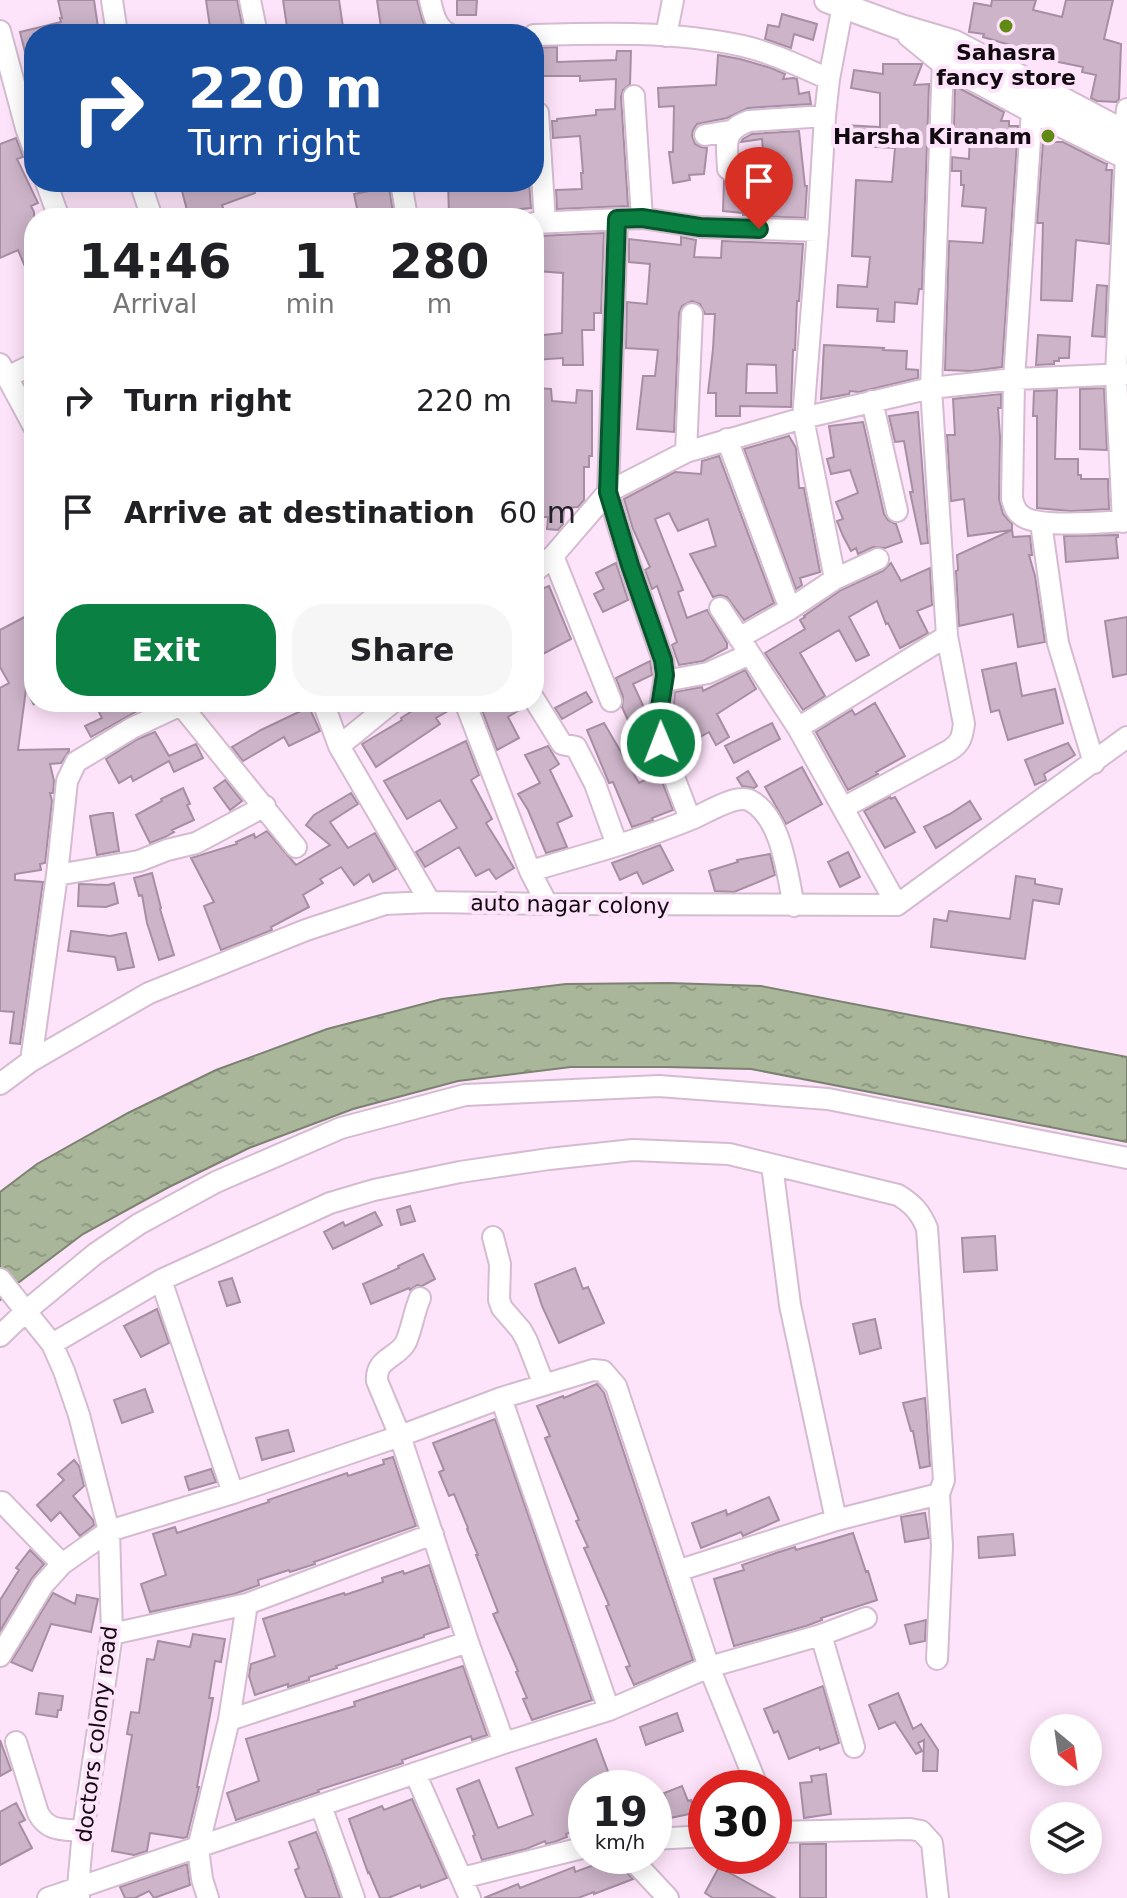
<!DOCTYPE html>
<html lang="en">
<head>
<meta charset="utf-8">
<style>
	body { margin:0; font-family:"DejaVu Sans",sans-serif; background:#f6f6f6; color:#202124; height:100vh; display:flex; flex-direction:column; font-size:30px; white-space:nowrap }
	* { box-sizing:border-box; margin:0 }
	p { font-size:26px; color:#757577 }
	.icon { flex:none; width:44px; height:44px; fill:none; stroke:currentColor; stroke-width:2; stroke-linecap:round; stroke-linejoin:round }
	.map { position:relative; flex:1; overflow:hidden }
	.panel { position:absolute; left:24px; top:208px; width:520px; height:504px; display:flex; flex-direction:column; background:#fff; border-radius:32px; box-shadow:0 4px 20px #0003 }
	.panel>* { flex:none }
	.hud { position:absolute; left:24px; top:24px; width:520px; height:168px; border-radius:32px; box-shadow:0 4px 20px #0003; background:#1a4fa0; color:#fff; overflow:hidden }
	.needle { width:52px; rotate:151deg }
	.tools { position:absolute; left:1030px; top:1714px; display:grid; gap:16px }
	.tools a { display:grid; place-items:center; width:72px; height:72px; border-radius:50%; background:#fff; box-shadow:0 4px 20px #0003; font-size:40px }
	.speed { position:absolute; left:568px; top:1770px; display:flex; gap:16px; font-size:40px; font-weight:700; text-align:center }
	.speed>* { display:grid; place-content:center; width:104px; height:104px; border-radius:50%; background:#fff; box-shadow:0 4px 20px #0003; line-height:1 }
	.speed small { font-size:20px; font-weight:400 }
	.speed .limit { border:12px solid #d22; background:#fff; color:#111 }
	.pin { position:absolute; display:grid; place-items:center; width:68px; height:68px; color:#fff; margin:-82px -34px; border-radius:50% 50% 50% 0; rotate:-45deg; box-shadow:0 0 8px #0007 }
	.pin .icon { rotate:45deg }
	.me { position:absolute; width:88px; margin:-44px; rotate:359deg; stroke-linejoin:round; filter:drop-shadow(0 0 6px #0008) }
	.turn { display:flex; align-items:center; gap:28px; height:168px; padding:0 32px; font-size:36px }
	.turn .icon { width:104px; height:104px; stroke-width:2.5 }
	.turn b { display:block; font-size:56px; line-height:68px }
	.eta { display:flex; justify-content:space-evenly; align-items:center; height:136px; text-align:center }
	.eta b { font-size:48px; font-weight:600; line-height:56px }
	.button { display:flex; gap:16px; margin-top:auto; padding:16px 32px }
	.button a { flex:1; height:92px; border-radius:32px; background:#0b8043; color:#fff; font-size:32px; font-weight:600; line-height:92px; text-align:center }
	.button a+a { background:#f6f6f6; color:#202124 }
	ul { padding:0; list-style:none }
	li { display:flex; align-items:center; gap:24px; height:112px; padding:0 32px }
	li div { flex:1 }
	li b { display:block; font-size:30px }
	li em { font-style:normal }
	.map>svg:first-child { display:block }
	.water { fill:url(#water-ripples); stroke:#7c8271; stroke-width:2 }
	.building { fill:#cdb4c9; stroke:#a68ea3; stroke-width:2; fill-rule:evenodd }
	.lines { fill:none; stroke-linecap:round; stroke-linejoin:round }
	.minor-casing { stroke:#d4bbd0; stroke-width:24 }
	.tertiary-casing { stroke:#d4bbd0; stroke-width:28 }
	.minor { stroke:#fff; stroke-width:20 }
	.tertiary { stroke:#fff; stroke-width:24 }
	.route-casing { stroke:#07532c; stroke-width:20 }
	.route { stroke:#0b8043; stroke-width:14 }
	.poi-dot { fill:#618a15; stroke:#fee4fa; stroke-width:3 }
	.labels { text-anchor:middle; stroke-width:8; stroke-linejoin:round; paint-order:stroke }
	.poi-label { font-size:22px; font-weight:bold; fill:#120a11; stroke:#fee4fa }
	.street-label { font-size:22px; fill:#120a11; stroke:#fee4fa }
</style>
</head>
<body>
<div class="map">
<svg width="1127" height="1898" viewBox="0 0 1127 1898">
	<defs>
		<pattern id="water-ripples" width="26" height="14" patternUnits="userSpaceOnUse" patternTransform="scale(2)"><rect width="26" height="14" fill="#a9b69a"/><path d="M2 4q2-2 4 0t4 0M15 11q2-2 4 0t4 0" fill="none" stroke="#909b84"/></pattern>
	</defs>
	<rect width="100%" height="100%" fill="#fee4fa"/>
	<!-- water -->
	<path class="water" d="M669,983L761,986L1127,1057V1142L751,1069L667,1067H571L458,1081L353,1109L249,1148L167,1188L83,1234L18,1283L0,1300V1192L37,1164L128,1113L216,1070L327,1029L442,999L566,984Z"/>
	<!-- building -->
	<path class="building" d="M58,0H94L99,34H34V68H29L20,32L61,22L60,18H62Z
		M206,0H237L244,34H211Z
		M283,0H339L344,34H288Z
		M377,0H417L422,19L429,34H382Z
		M457,0H477L476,15H457Z
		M992,0H1036L1033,10L1062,17L1066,0H1113L1104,39L1121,44L1119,99L1116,102L1097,101L1091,98L1096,75L1082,72L1083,67L1034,57L1035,53L1020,51V48L983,37L984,34L969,32L974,3L991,6Z
		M782,14L817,24L813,40L794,34L791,48L765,39L768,25L779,27Z
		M557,47V62L616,60L617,51H631L630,84L623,90L621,97L628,206L557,209L556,190L582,189L581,173H583L580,136L553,138L552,121H557V119L596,115V110L615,109L616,79L580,81V76H534V48Z
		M718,55L740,59L771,68L785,74L783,79L794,78L797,79L799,94L809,92L811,104L748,108L727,118L697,124L693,130L692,136L695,144L701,147L707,148L704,174L689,175L690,180L673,183L669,152H673L674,106L659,107L658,88L716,85Z
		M883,64H922L914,85L929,84L922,289H919L917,304L895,302L894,322L877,321L878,309L837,307L838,285L867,287L870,257L852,256L856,180L892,182L895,148L843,145L844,125L880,127V93L851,88L854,70L883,74Z
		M955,86L1004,112L1001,121H1009V126H1018L1002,367L972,371L945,370L949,241L983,243L986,208L962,206L964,185H961V171H952V157L969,159L970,129H954Z
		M799,131L805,186H807L805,218L743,215V213L723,211L724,181L734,180L739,176L765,174L762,139L741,142L743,139L752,134Z
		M16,138L23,157L17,159L38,203L31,206L34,212V288L18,250L0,258V144Z
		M1043,142H1063L1104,163L1107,164L1106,170H1112L1109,244L1076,240L1072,301L1041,300L1043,223H1037Z
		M215,182L217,189L236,182H251L255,193L222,205L224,211L199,218H189L182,191Z
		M448,182H529L531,208L449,216Z
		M389,187L393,212L359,218L354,194Z
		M604,233L601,313H594V330H582L583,365H563V358L534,360V336L562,333L563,273L537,271L539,236Z
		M681,237L696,240L694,257L721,258L722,241L803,244L799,301H797L795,350H793L791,407L740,406V416H716V393H708L713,349L715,314H705L700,304L692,301L682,306L679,313L674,432L637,429L643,376H655L658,350L626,348L627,302L647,304L650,264L629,262V239L681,245ZM747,364L776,365L777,393H746Z
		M1097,285L1107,286L1105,337L1092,336Z
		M1038,335L1070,337L1069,358H1059V361H1054V364L1036,365Z
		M824,345L884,348L883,350L907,351L906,369L918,370V378L859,392L850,391L849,394L821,399Z
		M535,388L551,389L552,401L576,403L577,390L592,391V456H589V467H584V500L578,507L564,508L563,524L558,530L547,529L548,517H534Z
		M1104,388L1107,450L1080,449V389Z
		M1057,390L1055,459H1078V475H1081V479H1108L1109,509L1071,511L1037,508V416H1033L1034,391Z
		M1001,394V408H998L1000,437L999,499L1003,514L1012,524V530L968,536L964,499L951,501L947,435H955L953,399Z
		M918,412L928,543L921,544L910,492H913L904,441L895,442L889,416Z
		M863,422L884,514L888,520L896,524L902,542L885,548L873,547L858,554L856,548L851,551L843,536L837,521L843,519L836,502L858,493L850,470L831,474L827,459L834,457L829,426Z
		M789,436L796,448L799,488H804L820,572L800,578L802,585L796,589L744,449Z
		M719,456L774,603L744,620L727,597L720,595L713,597L690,554L716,546L708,519L678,531L669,513L655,519L683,590L678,592L687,618L707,610L727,643V648L703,661L679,665L672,645L677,642L657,586L652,589L645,570L650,567L633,529L624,499L675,472L701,474L702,461Z
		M1012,530L1013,537L1030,536L1032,555H1029L1035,576L1045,642L1018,647L1013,614L959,626L956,571L958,570L957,555Z
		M1118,535V537L1116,538L1118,558L1066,562L1064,536Z
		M616,563L628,600L603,612L594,594L604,589L596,573Z
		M891,563L901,581L930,568L932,605L917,611L928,633L900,648L888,623L886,624L877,601L849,617L869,655L856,661L839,630L800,653L825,696L803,710L765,653L805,629L800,620L805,617L804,616L841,590L883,571Z
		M549,586L571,639L543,654L534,639V592Z
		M34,612V705L26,689L18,750L69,749V751L61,763L50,764L54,781L53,793H50L52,801L45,863L40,864L41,870L15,874V880L43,882L20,1044L10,1043L14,1012L0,1011V688L9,683L0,667V630Z
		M1127,617V674L1113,677L1105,621Z
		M650,661L652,675L633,684L646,712L644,725L645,733L636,738L622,707L623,697L616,678Z
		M1016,663L1022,696L1055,689L1063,723L1008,740L999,710L991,712L982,670Z
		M745,670L756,689L717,714L729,737L716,745L709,732L686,745L671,719L672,713L677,710L674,704L675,692L702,687L703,691Z
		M586,692L592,702L562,719L555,708Z
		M94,702H133L137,711L91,737L85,726L102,718Z
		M422,702H452L453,708L436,718L440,724L376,767L362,744L402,720L401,718L412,711L410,708Z
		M479,702H522L524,707L508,717L519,738L497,750Z
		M875,703L905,756L876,772L878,774L848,790L816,732L852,710L855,715Z
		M309,707L320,731L289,746L284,737L243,761L232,747L261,730Z
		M604,723L639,783L653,776L647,764L654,761L673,810L652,818L653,820L632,827L613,782L609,783L587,730Z
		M772,723L780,739L734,763L725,746Z
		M155,732L169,756L196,744L203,758L174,772L169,761L133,781L131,776L119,783L106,759L138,739Z
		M466,741L479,775L471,780L492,819L486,823L514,868L496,879L489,869L476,876L459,847L425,867L416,852L457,828L440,800L407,819L384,781Z
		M1068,743L1075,755L1044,774L1046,780L1035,785L1025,760Z
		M548,746L559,764L550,770L572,816L557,823L567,847L546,853L528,810L518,794L540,783L525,755Z
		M802,767L822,804L786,824L765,787Z
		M748,771L757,786L754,788L742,786L737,778Z
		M225,780L242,801L230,810L214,788Z
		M183,788L190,804L187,805L194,820L172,830L174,832L165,837L150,843L136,815L162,801L161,799Z
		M351,793L358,804L330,822L348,848L375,833L396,869L373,882L369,874L354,885L341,867L320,879L323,883L303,895L309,907L271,927L272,930L221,950L204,906L214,902L191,858L237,844L236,842L254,834L255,838L267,831L296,865L330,845L306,825L314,815Z
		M890,797L891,799L895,797L915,832L885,848L864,811Z
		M970,801L981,819L936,848L924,827L950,814Z
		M107,813H113L119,851L97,855L90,816Z
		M660,845L673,870L643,884L637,872L620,880L612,863Z
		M848,852L860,877L840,887L828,862Z
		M770,854L775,875L734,892L715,891L709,871L738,862L737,860Z
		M152,873L161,908L160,909L174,955L159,960L147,923L142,895L139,896L134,878Z
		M1016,876L1035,879V884L1062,889L1059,904L1033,900L1025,959L931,947L934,919L947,921L949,911L1010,919Z
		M114,883L118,903L106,907L78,906L79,884L108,885Z
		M71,931L110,936L126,933L134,967L118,970L115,957L68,951Z
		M410,1206L415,1221L401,1225L397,1210Z
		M375,1212L382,1225L333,1249L324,1232L343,1222L345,1226Z
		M995,1236L997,1270L964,1272L962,1238Z
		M423,1254L435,1279L422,1286L417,1285L410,1290L409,1288L371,1304L363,1284L399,1268L398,1266Z
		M575,1268L583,1289L588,1287L604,1323L559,1343L542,1306L535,1284Z
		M232,1278L240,1302L227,1306L219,1282Z
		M157,1309L169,1343L141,1357L124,1326Z
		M875,1319L881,1348L860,1354L853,1324Z
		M597,1384L604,1393L693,1660L634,1685L626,1667L630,1666L606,1606L609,1605L584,1548L588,1547L576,1521L579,1520L545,1438L550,1436L537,1406L563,1396L564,1398Z
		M145,1389L153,1412L122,1423L114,1400Z
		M925,1398L930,1466L920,1468L913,1431H911L903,1403Z
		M495,1419L592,1700L532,1720L523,1699L527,1698L516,1672L518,1671L493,1614L498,1612L476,1555H478L467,1529L468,1528L454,1494L449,1496L439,1472L444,1470L433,1443Z
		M288,1430L294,1451L262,1460L256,1438Z
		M393,1457L416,1526L314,1562L315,1564L290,1572L289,1570L258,1580L259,1585L234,1594L150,1612L141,1584L166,1575L153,1534L175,1527L177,1533L269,1502L268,1500L347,1473L348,1476L384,1464L383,1460Z
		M74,1460L79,1466L84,1486L73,1496L93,1520L94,1525L80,1536L60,1512L51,1521L37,1505L64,1480L58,1474Z
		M211,1469L216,1482L189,1490L185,1477Z
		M769,1497L779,1520L743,1536L741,1532L701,1548L692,1523L726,1510L727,1515Z
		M925,1513L929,1538L905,1542L901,1517Z
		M853,1533L866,1572L868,1571L877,1600L821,1618L822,1620L806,1626L734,1646L714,1579L744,1570L742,1565L776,1553L795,1547L796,1550Z
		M1013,1534L1015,1555L979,1558L978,1537Z
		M30,1550L44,1564L32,1578L0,1631V1600L19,1570L16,1568Z
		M429,1565L449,1627L424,1635V1637L336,1666L337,1668L309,1677V1680L288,1687V1684L255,1695L249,1676L251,1664L275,1656L263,1619L344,1593L345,1595L383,1582L382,1578L403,1571L404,1574Z
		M53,1593L75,1604L77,1595L98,1599L91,1632L51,1624L32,1671L11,1662Z
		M926,1620L925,1641L910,1644L905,1625Z
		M193,1634L225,1639L221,1662L215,1661L209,1698H213L197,1787H199L187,1837L183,1838L150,1833L147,1851L134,1855L112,1851L132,1735L127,1734L131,1712L139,1713L147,1659L154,1660L158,1641L190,1647Z
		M463,1666L487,1735L472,1740L471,1736L402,1760L403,1763L318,1790L319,1792L236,1820L227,1793L259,1781L246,1739L355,1706L354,1702Z
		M823,1686L839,1743L820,1750L819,1747L789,1759L778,1731L774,1733L764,1709Z
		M39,1693L63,1696L61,1710H58L57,1717L36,1714Z
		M898,1693L913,1729L921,1724L938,1750L937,1771H923L924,1740L918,1743L922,1751L916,1754L895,1722L879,1729L869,1705Z
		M677,1713L683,1731L646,1745L640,1727Z
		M596,1739L614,1788H586V1826L566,1834L567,1837L554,1842L546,1844L545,1841L526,1849L482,1860L473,1836L475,1835L457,1789L479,1780L498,1828L533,1815L516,1768Z
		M0,1740L11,1770L0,1776Z
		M826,1774L831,1814L804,1818L800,1783L812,1782L811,1776Z
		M682,1786L688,1801L691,1800L694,1813L670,1818L664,1793Z
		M412,1799L447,1878L421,1888L420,1885L388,1898H380L369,1872L368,1873L349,1819L382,1806L384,1810Z
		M16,1803L25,1820L19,1823L32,1848L0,1865V1812Z
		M316,1832L326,1857L340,1898H306L295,1870L299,1868L289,1842Z
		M800,1844H826V1898H800Z
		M616,1857L619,1865L633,1879L594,1894V1892L578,1898H484L518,1884L520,1888L574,1867L575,1872Z
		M187,1864L190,1885L154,1898L149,1891L135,1898H125L120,1887Z
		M719,1867L775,1898H713L705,1893Z"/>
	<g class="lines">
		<defs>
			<path id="minor" d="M112,0L117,34
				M250,0L257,34
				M430,0C433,13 436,28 449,34
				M0,31L26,128L34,150
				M534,35C603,33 675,31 743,46C773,53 801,67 829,79
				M666,36L673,0
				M634,96L642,218
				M1032,110L1014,379L1012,499C1014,505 1015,511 1021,515C1036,529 1104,522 1127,521
				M538,113L545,222
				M1125,133L1127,109
				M705,135L730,131
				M728,169C727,143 722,131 749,121L825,116
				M46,182L59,218
				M140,182L152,218
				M401,182L407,218
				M617,219L608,492L630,565L663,660L665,675L657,726L661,743L690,819
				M534,223L642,218L700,227L818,231
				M0,364L34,427
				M7,377L34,364
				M872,401L897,511
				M727,439L790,609
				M686,452L692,314
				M1123,522L1116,375L1126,156
				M1041,523L1058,643L1094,763
				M553,556L611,701
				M534,572L553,556L608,492L686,452L803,418L931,388L1014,379L1127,374
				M835,579L803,418L818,231L825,116L829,79L844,0
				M720,608L798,728L897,905
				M739,638L790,609L835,579L878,559
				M665,681L708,673L750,654
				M534,699L562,744L576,747L595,784L617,845
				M323,702L339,746L430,902
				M465,702L530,871L547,904
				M181,705L296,847
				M798,728L947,636
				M339,746L393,702
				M843,808L950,750C961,743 962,737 964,724L947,636L931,388L943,62
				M530,871C585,855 641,840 694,818C708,812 737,793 751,801C782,818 787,874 794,906
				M57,875L139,861L167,850L196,843L265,806
				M31,1061L57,875L67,781L76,762L132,728L181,705L179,702
				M0,1084L31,1061L149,993L306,930L385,904L430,902L547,904L897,905L1127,737
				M772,1165L790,1305L836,1520
				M493,1237L500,1264L499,1300L502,1308L521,1330L527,1341L544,1385
				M0,1279L52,1344L64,1371L79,1415L109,1531L112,1634L83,1831L78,1887L79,1897
				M161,1280L233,1493
				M420,1298C414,1312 412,1328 406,1342C398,1358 375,1358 377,1381L400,1436L468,1642L504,1743
				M0,1336L26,1311L95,1254L139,1224L216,1182L341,1128L465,1095L659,1086L828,1099L1127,1158
				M52,1344L161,1280L330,1203L374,1190L460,1172L549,1159L633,1150L729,1154L898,1195C913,1204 920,1212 927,1228L944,1480L939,1494L836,1520L677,1571
				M501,1398L609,1710
				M2,1502L62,1564
				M112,1634L247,1604L433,1534
				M821,1635L866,1618
				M0,1656L43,1585L62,1564L109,1531L233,1493L400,1436L501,1398L593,1370L603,1371L616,1386L709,1667L758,1788
				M937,1659L942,1546L939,1494
				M229,1720L468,1642
				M16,1742L38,1813C48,1832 63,1829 83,1831
				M415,1773L470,1898
				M321,1806L354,1898
				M774,1832L910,1829L921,1831L932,1843L938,1898
				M654,1839L706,1836
				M629,1856L668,1898
				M462,1878L586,1847
				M48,1898L504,1743L609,1710L709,1667L821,1635L854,1747
				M208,1898L202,1879L198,1848L229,1720L247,1604"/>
			<path id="tertiary" d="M827,0L901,27L955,43L1127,134
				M910,35L943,62L1032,110L1127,157"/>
		</defs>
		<!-- minor casing -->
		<use href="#minor" class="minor-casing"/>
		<!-- tertiary casing -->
		<use href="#tertiary" class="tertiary-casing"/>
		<!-- minor -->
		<use href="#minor" class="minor"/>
		<!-- tertiary -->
		<use href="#tertiary" class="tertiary"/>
	</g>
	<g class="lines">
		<defs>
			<path id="route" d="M661,743L657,726L665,675L663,660L630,565L608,492L617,219L642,218L700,227L759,229"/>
		</defs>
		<!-- route casing -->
		<use href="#route" class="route-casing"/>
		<!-- route -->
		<use href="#route" class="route"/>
	</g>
	<!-- markers -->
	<g class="poi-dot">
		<circle cx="1006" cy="26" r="8"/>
		<circle cx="1048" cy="136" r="8"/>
	</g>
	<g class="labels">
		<!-- poi labels -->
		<g class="poi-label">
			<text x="1006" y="60">Sahasra<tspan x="1006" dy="25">fancy store</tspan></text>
			<text x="1032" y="144" text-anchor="end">Harsha Kiranam</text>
		</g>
		<!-- street labels -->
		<g class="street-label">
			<text transform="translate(570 904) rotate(1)" y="8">auto nagar colony</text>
			<text transform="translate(96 1734) rotate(-83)" y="8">doctors colony road</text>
		</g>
	</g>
</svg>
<div class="tools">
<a><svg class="needle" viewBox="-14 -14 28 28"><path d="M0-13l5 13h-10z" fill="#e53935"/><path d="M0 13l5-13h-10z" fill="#757577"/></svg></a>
<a><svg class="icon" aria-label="layers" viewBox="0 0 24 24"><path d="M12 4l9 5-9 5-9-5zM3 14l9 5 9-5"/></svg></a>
</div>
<div class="speed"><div>19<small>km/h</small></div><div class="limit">30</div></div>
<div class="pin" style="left:759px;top:229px;background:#d93025"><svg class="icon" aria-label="arrive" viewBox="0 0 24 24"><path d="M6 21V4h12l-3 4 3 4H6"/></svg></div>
<svg class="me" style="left:661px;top:743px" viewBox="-20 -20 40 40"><circle r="17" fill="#0b8043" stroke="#fff" stroke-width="3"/><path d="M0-11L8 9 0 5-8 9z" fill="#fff"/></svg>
<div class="hud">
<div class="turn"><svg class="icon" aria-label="right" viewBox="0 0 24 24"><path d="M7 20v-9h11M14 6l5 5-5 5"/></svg><div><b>220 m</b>Turn right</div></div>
</div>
<section class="panel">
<div class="eta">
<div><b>14:46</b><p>Arrival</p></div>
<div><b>1</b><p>min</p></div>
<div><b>280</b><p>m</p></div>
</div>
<ul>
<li><svg class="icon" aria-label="right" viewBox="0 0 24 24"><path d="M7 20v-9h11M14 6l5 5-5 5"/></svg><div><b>Turn right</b></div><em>220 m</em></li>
<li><svg class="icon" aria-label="arrive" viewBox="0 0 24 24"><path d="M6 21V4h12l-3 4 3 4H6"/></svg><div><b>Arrive at destination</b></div><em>60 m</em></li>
</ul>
<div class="button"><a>Exit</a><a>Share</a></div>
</section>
</div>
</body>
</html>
